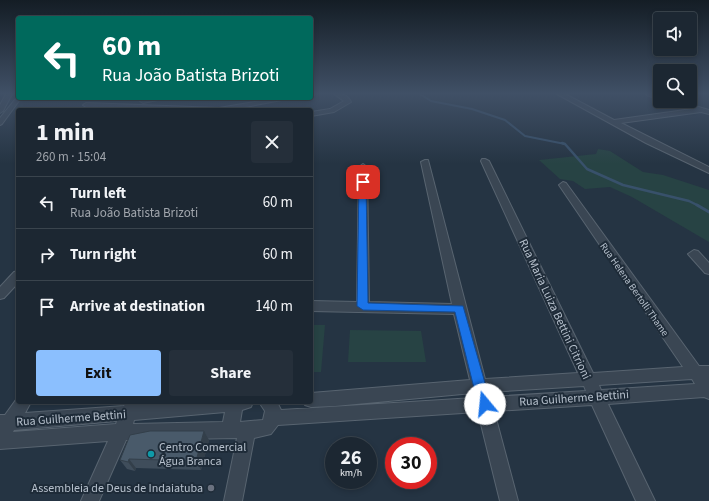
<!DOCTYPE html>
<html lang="en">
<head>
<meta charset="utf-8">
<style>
	body { margin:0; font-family:"Source Sans 3",sans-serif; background:#252f3a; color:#f1f3f6; height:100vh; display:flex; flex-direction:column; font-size:15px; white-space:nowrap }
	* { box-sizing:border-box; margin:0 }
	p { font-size:13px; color:#a0a5ac }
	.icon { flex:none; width:22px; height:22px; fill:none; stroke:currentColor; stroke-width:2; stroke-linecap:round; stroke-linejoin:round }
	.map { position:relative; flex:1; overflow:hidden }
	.drawer { position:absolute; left:16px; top:108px; width:297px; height:296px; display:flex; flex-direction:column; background:#1c2732; border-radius:4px; box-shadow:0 2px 6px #0003,0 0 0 1px #3a444d }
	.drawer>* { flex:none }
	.hud { position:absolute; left:16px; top:16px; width:297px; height:84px; border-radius:4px; box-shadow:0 2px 6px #0003,0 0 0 1px #3a444d; background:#00695c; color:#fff; overflow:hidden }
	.buttons { position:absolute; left:653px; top:12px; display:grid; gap:8px }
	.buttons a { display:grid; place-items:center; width:44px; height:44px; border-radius:4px; background:#1c2732; box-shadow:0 2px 6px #0003,0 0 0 1px #3a444d; font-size:20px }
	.speed { position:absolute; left:325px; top:437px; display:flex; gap:8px; font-size:20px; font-weight:700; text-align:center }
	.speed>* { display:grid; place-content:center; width:52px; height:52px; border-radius:50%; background:#1c2732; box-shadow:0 2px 6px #0003,0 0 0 1px #3a444d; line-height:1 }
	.speed small { font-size:10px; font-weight:400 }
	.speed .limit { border:6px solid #d22; background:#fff; color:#111 }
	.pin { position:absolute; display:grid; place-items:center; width:34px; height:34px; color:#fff; margin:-17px; border-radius:8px; box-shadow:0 2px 6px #0006 }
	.me { position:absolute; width:44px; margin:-22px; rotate:343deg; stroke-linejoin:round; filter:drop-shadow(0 0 3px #0008) }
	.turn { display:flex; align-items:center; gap:14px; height:84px; padding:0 20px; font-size:18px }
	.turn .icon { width:52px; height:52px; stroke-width:2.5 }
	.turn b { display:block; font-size:28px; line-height:34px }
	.round { display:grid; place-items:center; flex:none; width:42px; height:42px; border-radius:4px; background:#252f3a }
	.summary { display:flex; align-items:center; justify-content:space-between; height:68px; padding:0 20px }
	h1 { font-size:24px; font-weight:700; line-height:30px }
	.primary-button { display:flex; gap:8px; margin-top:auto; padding:8px 20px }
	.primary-button a { flex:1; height:46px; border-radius:4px; background:#8bbffe; color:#111; font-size:16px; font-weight:700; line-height:46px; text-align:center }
	.primary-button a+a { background:#252f3a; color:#f1f3f6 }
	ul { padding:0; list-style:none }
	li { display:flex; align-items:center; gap:12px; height:52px; padding:0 20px; border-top:1px solid #3a444d }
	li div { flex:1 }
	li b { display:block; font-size:15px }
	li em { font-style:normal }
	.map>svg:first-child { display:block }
	.green { fill:#274344 }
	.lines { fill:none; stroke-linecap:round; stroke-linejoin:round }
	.stream-far2 { stroke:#38516b; stroke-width:2 }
	.stream-far1 { stroke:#38516b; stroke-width:2.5 }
	.stream { stroke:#38516b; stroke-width:3 }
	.street-casing { stroke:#586470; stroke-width:2 }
	.street { fill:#3a4653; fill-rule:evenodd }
	.wall { fill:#3f4d5b }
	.shaded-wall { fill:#333f4a }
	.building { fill:#495a6a; stroke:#333f4a }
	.route { fill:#1a73e8; stroke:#114b97 }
	.culture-dot { fill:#0f9aa8; stroke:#1e2b38; stroke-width:1.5 }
	.worship-dot { fill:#6b7280; stroke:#1e2b38; stroke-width:1.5 }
	.labels { text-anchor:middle; stroke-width:4; stroke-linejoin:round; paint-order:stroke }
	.street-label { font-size:10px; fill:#b7c1cd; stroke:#1e2b38 }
	.near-street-label { font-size:12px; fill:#b7c1cd; stroke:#1e2b38 }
	.near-poi-label { font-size:12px; fill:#b7c1cd; stroke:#1e2b38; text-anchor:start }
</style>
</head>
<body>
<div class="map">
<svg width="709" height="501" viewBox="0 0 709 501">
	<rect width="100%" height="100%" fill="#253443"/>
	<!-- green -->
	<path class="green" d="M598,149L610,151L643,172L663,175L709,190V242L632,197L610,187L585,189L573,181L560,179L539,160L596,154Z
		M311,325H325L321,372H311Z
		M350,330L421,331L426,362H348Z"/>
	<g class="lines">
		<!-- stream-far2 -->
		<path class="stream-far2" d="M420,94L431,101L472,109L505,120L525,136L565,144"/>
		<!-- stream-far1 -->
		<path class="stream-far1" d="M562,143L565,144L587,169L623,185L689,201L699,206"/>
		<!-- stream -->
		<path class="stream" d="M697,205L709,212"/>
		<defs>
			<path id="street" d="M6,94H12L3,111L0,113V105Z
				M311,94H315L312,96Z
				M334,94C342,94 347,94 351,102L334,112L311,116V112L330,109L344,101Z
				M557,94H565L614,120L692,109L668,101H678L709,110V114L701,112L621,123L709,167V173L646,143Z
				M646,94L660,96V100L647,95Z
				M18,96V98H21L2,124L0,125V118Z
				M151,98H167L143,103L140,101Z
				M278,98H292L230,110L86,107L83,105L86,103L219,108Z
				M482,159H485L489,161L593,373L683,367L559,185L563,182L566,183L699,366H709V399L704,397L608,404L655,501H636L592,405L494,411L518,501H500L478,412L278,425L271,434L254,438L242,501H224L237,438L126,440L99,501H81L108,441L0,449V415H5L18,397V402H31L25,413L124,406L126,402H142L141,404L170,402H253L251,407L242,410L240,422L263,420L265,411L259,402H277L281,410L474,398L473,393L335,406L311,407L305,405L304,402H311V393L470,380L454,314L311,311V301L357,302L359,167L363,164L367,167L369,302L452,304L421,162L425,160H428L485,379L578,373L481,161ZM692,379L695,384L601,390L599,385ZM584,386L586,391L490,397L488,392ZM225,412L223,422L133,424L134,420ZM117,421L116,424L13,432L14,430Z
				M694,250L698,251L709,263V274L705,273L688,254Z
				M18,271V283L4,298L0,299V287L14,272Z"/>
		</defs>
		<!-- street casing -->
		<use href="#street" class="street-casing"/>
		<!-- street -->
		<use href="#street" class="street"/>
	</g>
	<!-- wall -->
	<path class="wall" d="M204,431L209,440L201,470L136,468L135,471L127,469L120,460Z"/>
	<!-- shaded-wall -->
	<path class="shaded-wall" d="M204,431L209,440L201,470L196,461Z
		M129,459L136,468L135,471L128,462Z"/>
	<!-- building -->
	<path class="building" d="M150,431H204L196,461L129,459L128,462L120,460L130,435Z"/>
	<!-- sky -->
	<linearGradient id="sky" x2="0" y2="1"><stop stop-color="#141d25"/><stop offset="0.57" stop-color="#405066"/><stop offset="1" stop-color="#405066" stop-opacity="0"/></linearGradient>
	<rect width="709" height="164" fill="url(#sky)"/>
	<!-- route -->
	<path class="route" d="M363,180L366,182L368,303L463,306L491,404L489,408L485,410L480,408L478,404L455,312L363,310L357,306L359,182Z"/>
	<!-- markers -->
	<circle class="culture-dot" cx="151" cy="454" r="4"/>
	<circle class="worship-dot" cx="211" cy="488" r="4"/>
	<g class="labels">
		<!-- street labels -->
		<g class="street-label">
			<text transform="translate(635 289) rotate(55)" y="4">Rua Helena Bertolli Thame</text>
		</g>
		<!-- near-street labels -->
		<g class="near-street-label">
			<text transform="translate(555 309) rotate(65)" y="4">Rua Maria Luiza Bettini Citrioni</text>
			<text transform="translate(574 398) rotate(-4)" y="4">Rua Guilherme Bettini</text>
			<text transform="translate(71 418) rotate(-4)" y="4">Rua Guilherme Bettini</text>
		</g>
		<!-- near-poi labels -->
		<g class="near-poi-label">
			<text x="159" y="451">Centro Comercial<tspan x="159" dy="14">Água Branca</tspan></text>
			<text x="203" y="492" text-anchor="end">Assembleia de Deus de Indaiatuba</text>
		</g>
	</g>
</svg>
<div class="buttons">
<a><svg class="icon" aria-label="sound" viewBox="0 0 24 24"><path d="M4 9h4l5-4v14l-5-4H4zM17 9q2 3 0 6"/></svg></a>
<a><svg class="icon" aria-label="search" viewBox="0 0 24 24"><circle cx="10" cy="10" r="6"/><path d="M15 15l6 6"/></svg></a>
</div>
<div class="speed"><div>26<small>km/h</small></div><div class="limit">30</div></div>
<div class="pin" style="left:363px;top:182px;background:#d93025"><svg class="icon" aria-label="arrive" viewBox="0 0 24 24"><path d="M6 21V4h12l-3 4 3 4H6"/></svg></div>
<svg class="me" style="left:485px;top:404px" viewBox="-20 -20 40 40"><circle r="19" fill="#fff"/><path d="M0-13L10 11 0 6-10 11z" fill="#1a73e8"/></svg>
<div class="hud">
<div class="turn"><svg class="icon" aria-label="left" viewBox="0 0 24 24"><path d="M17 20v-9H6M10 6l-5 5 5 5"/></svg><div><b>60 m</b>Rua João Batista Brizoti</div></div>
</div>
<section class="drawer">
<div class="summary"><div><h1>1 min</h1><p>260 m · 15:04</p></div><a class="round"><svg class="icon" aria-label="close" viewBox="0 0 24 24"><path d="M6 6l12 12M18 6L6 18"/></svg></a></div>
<ul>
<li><svg class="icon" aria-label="left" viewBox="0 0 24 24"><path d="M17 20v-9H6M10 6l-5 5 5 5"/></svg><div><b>Turn left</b><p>Rua João Batista Brizoti</p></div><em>60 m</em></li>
<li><svg class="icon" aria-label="right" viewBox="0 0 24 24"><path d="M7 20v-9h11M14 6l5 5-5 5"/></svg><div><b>Turn right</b></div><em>60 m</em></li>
<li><svg class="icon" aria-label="arrive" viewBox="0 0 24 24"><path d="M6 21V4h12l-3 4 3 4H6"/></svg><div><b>Arrive at destination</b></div><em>140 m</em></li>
</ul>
<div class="primary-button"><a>Exit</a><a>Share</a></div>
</section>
</div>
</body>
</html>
